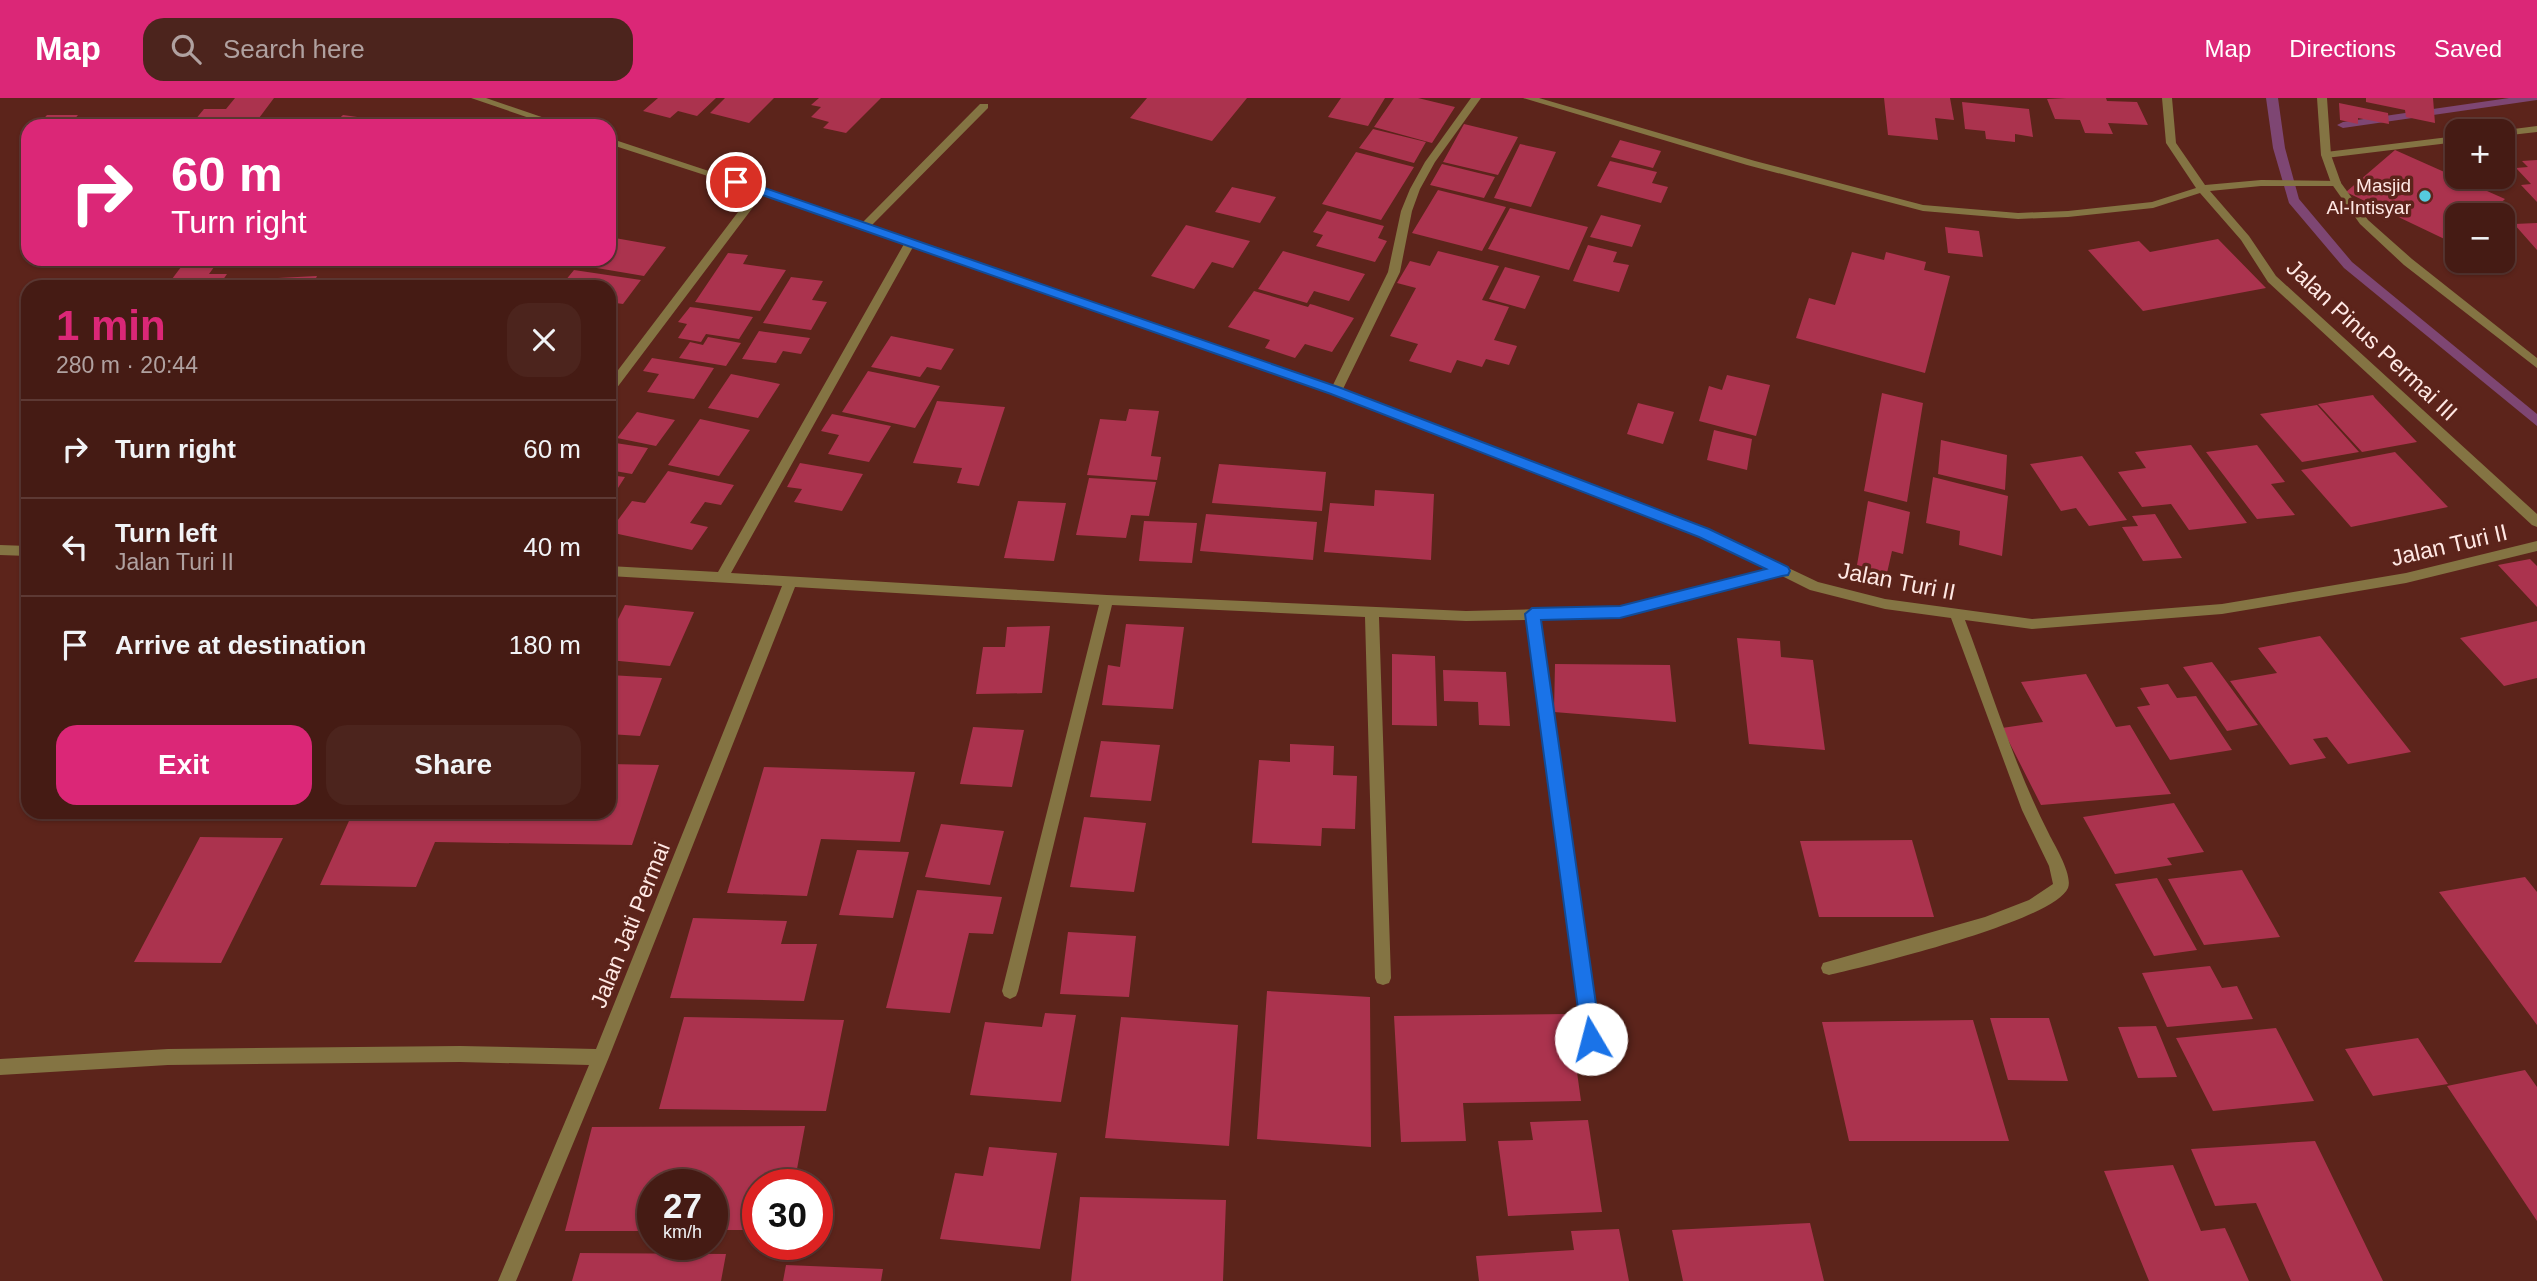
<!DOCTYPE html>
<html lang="en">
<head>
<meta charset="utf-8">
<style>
	body { margin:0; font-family:Helvetica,sans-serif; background:#4c241d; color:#f1f3f6; height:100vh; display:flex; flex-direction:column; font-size:26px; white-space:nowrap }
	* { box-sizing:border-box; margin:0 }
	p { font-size:23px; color:#b0a1a0 }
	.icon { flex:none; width:38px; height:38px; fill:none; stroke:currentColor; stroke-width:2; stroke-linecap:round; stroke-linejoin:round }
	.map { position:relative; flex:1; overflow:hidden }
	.panel { position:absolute; left:21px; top:182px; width:595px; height:539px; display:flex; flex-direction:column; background:#451b14; border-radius:21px; box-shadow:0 2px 5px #0004,0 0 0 2px #5d3934 }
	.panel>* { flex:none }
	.guide { position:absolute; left:21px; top:21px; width:595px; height:147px; border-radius:21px; box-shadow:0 2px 5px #0004,0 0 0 2px #5d3934; background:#db2777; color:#fff; overflow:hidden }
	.tools { position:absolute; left:2445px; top:21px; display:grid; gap:14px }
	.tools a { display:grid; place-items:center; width:70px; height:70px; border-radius:14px; background:#451b14; box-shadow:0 2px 5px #0004,0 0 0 2px #5d3934; font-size:35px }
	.speed { position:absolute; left:637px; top:1071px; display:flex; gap:14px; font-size:35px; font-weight:700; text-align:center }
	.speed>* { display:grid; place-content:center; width:91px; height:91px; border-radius:50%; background:#451b14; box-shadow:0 2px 5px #0004,0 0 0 2px #5d3934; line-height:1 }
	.speed small { font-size:18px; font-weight:400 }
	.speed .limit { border:10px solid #d22; background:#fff; color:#111 }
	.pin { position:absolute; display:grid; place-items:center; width:60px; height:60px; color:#fff; margin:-30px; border:4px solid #fff; border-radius:50%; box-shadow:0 2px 7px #0007 }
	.me { position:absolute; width:77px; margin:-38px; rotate:352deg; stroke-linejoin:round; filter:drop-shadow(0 0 5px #0008) }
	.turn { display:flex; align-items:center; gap:24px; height:147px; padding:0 35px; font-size:32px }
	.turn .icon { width:91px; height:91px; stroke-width:2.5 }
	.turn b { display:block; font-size:49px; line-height:60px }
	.round { display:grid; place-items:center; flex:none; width:74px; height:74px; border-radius:21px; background:#4c241d }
	.head { display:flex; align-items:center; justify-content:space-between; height:119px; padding:0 35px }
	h1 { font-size:42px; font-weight:800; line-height:52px; color:#db2777 }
	.action { display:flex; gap:14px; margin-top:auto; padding:14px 35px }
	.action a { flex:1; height:80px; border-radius:21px; background:#db2777; color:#fff; font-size:28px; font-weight:800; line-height:80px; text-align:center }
	.action a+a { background:#4c241d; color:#f1f3f6 }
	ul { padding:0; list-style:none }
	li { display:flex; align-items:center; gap:21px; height:98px; padding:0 35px; border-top:2px solid #5d3934 }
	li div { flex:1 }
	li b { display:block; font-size:26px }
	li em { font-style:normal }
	header { display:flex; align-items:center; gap:42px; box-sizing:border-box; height:98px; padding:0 35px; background:#db2777; color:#fff }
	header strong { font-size:33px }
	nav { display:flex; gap:38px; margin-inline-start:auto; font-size:24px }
	.search { width:490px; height:63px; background:#4c241d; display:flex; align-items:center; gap:18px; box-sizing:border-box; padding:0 24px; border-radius:21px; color:#b0a1a0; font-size:26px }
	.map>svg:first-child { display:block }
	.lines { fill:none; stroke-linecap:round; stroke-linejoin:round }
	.stream { fill:#7e4673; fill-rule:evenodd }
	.building { fill:#ab334e }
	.minor { fill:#847443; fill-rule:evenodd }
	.tertiary { fill:#847443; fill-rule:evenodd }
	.route { fill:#1a73e8; stroke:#114b97; stroke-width:2 }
	.poi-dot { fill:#55cadf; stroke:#5c241b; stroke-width:2.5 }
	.labels { text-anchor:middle; stroke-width:7; stroke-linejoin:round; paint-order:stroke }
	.far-poi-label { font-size:19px; fill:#ffe8e4; stroke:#5c241b; text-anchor:end }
	.street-label { font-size:23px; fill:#ffe8e4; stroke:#5c241b }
</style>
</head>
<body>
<header>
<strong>Map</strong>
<div class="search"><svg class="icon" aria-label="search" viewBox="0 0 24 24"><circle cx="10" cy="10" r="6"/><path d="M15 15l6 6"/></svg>Search here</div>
<nav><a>Map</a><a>Directions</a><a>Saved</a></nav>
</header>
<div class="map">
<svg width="2537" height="1183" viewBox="0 0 2537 1183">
	<rect width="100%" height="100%" fill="#5c241b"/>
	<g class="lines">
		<!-- stream -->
		<path class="stream" d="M2266,0H2278L2285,50L2299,101L2352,164L2537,316V328L2344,170L2289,105L2273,50Z
			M2509,0H2537V2L2343,30L2337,27L2343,24Z"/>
	</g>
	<!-- building -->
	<path class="building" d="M235,0H274L253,28H190L204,11H226Z
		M658,0H716L697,18L678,13L670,20L643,13Z
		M725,0H774L749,25L710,15Z
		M819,0H881L846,35L823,30L829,24L811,19L821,9L811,7Z
		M1147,0H1247L1212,43L1130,20Z
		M1341,0H1385L1368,28L1328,19Z
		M1394,0H1418L1455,9L1432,45L1374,29Z
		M1884,0H1950L1954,22L1935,20L1938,42L1888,37Z
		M2066,0H2106L2107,3L2137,4L2148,27L2108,25L2113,36L2085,35L2080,22L2055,21L2047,1Z
		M2366,0H2433L2435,25L2406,19L2405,12L2366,4Z
		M1962,4L2029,11L2033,39L2015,36V44L1986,41L1985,33L1965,31Z
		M2339,5L2388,15L2389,26L2358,20V26L2340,22Z
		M47,17H78L69,28H37Z
		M343,17L386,23L381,28H331Z
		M272,22L325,24L322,28H267Z
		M1464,26L1518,39L1498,77L1443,64Z
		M1373,31L1426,44L1414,65L1359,50Z
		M1620,42L1661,53L1653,70L1611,59Z
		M1520,46L1556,54L1531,109L1494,100Z
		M2395,52L2505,101L2488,117H2457V147L2346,94Z
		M1356,54L1414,69L1381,122L1322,106Z
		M2537,62V104L2521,87L2531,86L2516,70L2528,69L2522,63Z
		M1610,63L1657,74L1652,85L1668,89L1661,105L1597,88Z
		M1442,66L1495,79L1484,100L1430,87Z
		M1232,89L1276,99L1260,125L1215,114Z
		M1438,92L1506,109L1482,153L1412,135Z
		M1510,110L1588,129L1569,172L1488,151Z
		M1327,113L1384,128L1378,140L1387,143L1375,164L1316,148L1323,137L1313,134Z
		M1601,117L1641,127L1632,149L1590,139Z
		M2537,125V152L2514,126Z
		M1186,127L1250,143L1233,170L1212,164L1194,191L1151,178Z
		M1945,129L1979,133L1983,159L1948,155Z
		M609,139L666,149L644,178L579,167L584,161H609Z
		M2218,141L2266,190L2143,213L2088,152L2139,143L2150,154Z
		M1588,147L1617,154L1613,164L1629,167L1619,194L1573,183Z
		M1283,153L1365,176L1349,203L1314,193L1307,205L1258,191Z
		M1438,153L1499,168L1482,202L1509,209L1494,242L1517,248L1509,267L1486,261L1482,269L1457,262L1451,275L1409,263L1418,246L1390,238L1416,190L1397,185L1410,163L1430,168Z
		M1852,154L1884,162L1886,154L1926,164L1924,172L1950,178L1925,275L1796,240L1809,200L1835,207Z
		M728,155L748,157L743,166L786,172L760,213L695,204Z
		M184,165H217L209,176H227L218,189H166Z
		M1505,169L1540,178L1525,211L1489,201Z
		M574,172L641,182L623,206L609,204V189H560Z
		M317,178L312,189H254L258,181Z
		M791,179L823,183L812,202L827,204L811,232L763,225Z
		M1254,193L1308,209L1310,206L1314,207L1354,220L1332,254L1305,246L1295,260L1265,250L1270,242L1228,229Z
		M690,209L698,210L753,219L739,241L706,236L701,244L678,240L687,226L678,224Z
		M759,233L810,240L801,256L783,253L776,265L742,261Z
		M891,238L954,251L941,272L927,269L920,279L871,269Z
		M708,239L741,245L726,268L679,260L690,244L703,247Z
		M652,260L714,270L694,301L647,294L659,276L643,273Z
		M868,273L940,288L915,330L842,314Z
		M731,276L780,286L758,320L708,310Z
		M1727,277L1770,287L1756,338L1699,323L1709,288L1722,292Z
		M1882,295L1923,305L1907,404L1864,393Z
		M2373,297L2375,300L2417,344L2362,354L2318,306Z
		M937,303L1005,309L979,388L957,385L962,370L913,365Z
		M1638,305L1674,314L1663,346L1627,336Z
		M2317,307L2359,354L2302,364L2260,316Z
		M1129,311L1159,313L1151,358L1161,359L1157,382L1087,377L1100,321L1126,323Z
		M637,314L675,322L656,348L617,340Z
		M832,316L891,328L869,364L828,356L839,337L821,333Z
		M700,321L750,332L719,378L668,367Z
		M1714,332L1752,341L1747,372L1707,362Z
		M1941,342L2007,357L2005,392L1938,376Z
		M609,344L648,350L632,376L609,372Z
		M2191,347L2247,425L2189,432L2171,406L2142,409L2118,374L2146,370L2135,354Z
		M2257,347L2285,384L2271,386L2295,417L2257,421L2206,354Z
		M2395,354L2448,409L2351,429L2301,372Z
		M2082,358L2127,422L2089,428L2076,410L2061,413L2030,366Z
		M800,365L863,376L842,413L794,404L802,391L787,389Z
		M1219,366L1326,374L1322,413L1212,405Z
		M668,373L734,387L721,407L705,404L690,425L708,429L692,452L609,434L632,403L645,405Z
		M609,377L625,379L609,404Z
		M1933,379L2008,398L2002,458L1959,447L1960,433L1926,425Z
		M1089,380L1156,384L1149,418L1131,417L1126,440L1076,437Z
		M1375,392L1434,396L1431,462L1324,454L1330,405L1374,408Z
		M1018,403L1066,405L1054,463L1004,460Z
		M1868,403L1910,414L1903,456L1892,453L1887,475L1857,467Z
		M1206,416L1317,424L1313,462L1200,453Z
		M2155,416L2182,460L2143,463L2122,429L2138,428L2132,418Z
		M1144,423L1197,425L1192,465L1139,463Z
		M2530,461L2537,468V509L2498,467Z
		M625,507L694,514L670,568L609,562V539Z
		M2537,523V580L2504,588L2460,540Z
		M1126,526L1184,529L1173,611L1102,607L1108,567L1120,569Z
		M1050,528L1042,595L976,596L983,549H1005L1007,529Z
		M2320,538L2411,654L2348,666L2327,639L2313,641L2326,660L2290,667L2230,583L2277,575L2258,550Z
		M1737,540L1780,543L1781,559L1813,562L1825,652L1749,646Z
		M1392,556L1435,558L1437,628L1392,627Z
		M2212,564L2258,627L2227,633L2183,569Z
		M1555,566L1670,567L1676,624L1554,614Z
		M1443,572L1506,574L1510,628L1479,627L1478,604L1444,603Z
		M2086,576L2116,629L2130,627L2171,696L2041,707L2002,630L2043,624L2021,584Z
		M609,577L662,580L640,638L609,636Z
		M2168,586L2177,600L2196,598L2232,652L2170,662L2137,609L2150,607L2140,590Z
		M973,629L1024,632L1012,689L960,686Z
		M1101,643L1160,647L1151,703L1090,699Z
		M1290,646L1334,648L1333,677L1357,678L1355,731L1322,730L1321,748L1252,745L1259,662L1290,664Z
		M609,666L659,667L632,747L435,744L416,789L320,787L353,714H609Z
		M764,669L915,674L900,744L821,741L807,798L727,795Z
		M2174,705L2204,754L2167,760L2172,767L2115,776L2083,719Z
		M1084,719L1146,725L1134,794L1070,789Z
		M941,726L1004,733L990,787L925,779Z
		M200,739L283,740L221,865L134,864Z
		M1912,742L1934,819H1819L1800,743Z
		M857,752L909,754L893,820L839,817Z
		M2242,772L2280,839L2204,847L2168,781Z
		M2525,779L2537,794V927L2439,794Z
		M2157,780L2197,852L2154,858L2115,786Z
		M917,792L1002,799L993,836L969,835L950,915L886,910Z
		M693,820L787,823L781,846H817L804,903L670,900Z
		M1068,834L1136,838L1129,899L1060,896Z
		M2210,868L2222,890L2237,888L2253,921L2167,929L2142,875Z
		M1267,893L1370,899L1371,1049L1257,1041Z
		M1045,915L1076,917L1061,1004L970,997L985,924L1042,929Z
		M1569,916L1581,1003L1463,1005L1466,1043L1401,1044L1394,918Z
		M684,919L844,922L826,1013L659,1011Z
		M1121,919L1238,927L1229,1048L1105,1040Z
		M1990,920H2049L2068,983L2008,982Z
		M1973,922L2009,1043H1849L1822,924Z
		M2156,928L2177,979L2138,980L2118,929Z
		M2276,930L2314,1003L2213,1013L2176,940Z
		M2418,940L2448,986L2373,998L2345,951Z
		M2525,972L2537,989V1123L2447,988Z
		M1588,1022L1602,1114L1508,1118L1498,1043L1533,1042L1530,1024Z
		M805,1028L794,1087H758V1132H712V1087H653V1133H565L592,1029Z
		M2315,1043L2383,1183H2291L2256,1105L2215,1108L2191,1051Z
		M989,1049L1057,1055L1040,1151L940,1141L955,1075L983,1078Z
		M2173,1067L2201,1133L2225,1130L2249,1183H2149L2104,1073Z
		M1080,1099L1226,1102L1223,1183H1071Z
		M1810,1125L1824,1183H1683L1672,1132Z
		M1619,1131L1629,1183H1479L1476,1158L1574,1152L1571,1133Z
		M580,1155L726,1156L721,1183H572Z
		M786,1167L883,1171L881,1183H783Z"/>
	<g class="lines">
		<!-- minor -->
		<path class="minor" d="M471,0H486L568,28H553Z
			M1471,0H1481L1435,64L1420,91L1412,113L1400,174L1343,291L1709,432L1818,484L1885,501L2032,521L2222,506L2406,475L2537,443V453L2406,485L2222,516L2032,531L1965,522C1992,593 2014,668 2049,736C2055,748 2073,777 2068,790C2054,823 1868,868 1829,877L1823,875L1821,870L1823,865L1985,819L2029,802L2053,786L2049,768L2022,712L1951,520L1885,511L1810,492L1782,478L1620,519L1540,521L1603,967L1601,973L1595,975L1589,973L1587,967L1526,522L1466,523L1379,519L1391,880L1389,885L1383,887L1377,885L1375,880L1365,519L1112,507L1018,893L1016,898L1010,901L1004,898L1002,893L1099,507L795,489L609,959L516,1183H498L589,967L460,964L168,967L0,977V961L168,951L460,948L596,951L782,488L609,478V468L718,474L904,146L763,96L613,295L609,296V284L754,93L609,46V40L863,124L980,6H988V10L872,127L1333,287L1388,174L1401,113L1410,91L1425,64ZM913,149L1332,296L1699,438L1768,471L1620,509L1466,513L1107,497L731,475Z
			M1523,0H1539L1755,63L1923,107L2018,115L2068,113L2152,104L2196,90L2166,45L2162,0H2172L2176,45L2205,87L2261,82L2340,83L2341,85L2336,88H2261L2210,93L2249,138L2276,178L2537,416V429L2532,427L2268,184L2241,142L2200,95L2153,110L2068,119L2018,121L1923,113L1747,67Z
			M2537,28V34L2502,38V33H2498Z
			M2457,38V44L2326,60L2321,57L2326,54Z
			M0,447L28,448V458L0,457Z"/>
		<!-- tertiary -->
		<path class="tertiary" d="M2317,0H2327L2331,57L2341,85L2368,122L2412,161L2537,260V270L2404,167L2360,126L2331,85L2321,57Z"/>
	</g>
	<!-- route -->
	<path class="route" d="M736,80L1341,290L1709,431L1788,469L1790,473L1788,477L1782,478L1620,520L1541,522L1601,941L1598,947L1591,950L1585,947L1582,941L1525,516L1532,510L1620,508L1766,471L1699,439L1331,296L731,86L730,84Z"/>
	<!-- markers -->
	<circle class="poi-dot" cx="2425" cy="98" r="7"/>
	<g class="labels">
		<!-- far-poi labels -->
		<g class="far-poi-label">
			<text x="2411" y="94">Masjid<tspan x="2411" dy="22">Al-Intisyar</tspan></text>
		</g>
		<!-- street labels -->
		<g class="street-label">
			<text transform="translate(2372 242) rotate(43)" y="8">Jalan Pinus Permai III</text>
			<text transform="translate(2449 447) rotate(-13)" y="8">Jalan Turi II</text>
			<text transform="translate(1897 483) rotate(11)" y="8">Jalan Turi II</text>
			<text transform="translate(630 827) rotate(-68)" y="8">Jalan Jati Permai</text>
		</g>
	</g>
</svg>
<div class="tools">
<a>+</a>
<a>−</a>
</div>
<div class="speed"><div>27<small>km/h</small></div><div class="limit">30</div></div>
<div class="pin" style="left:736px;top:84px;background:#d93025"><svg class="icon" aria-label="arrive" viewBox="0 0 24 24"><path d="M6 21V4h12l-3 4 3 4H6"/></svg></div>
<svg class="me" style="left:1591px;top:941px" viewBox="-20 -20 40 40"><circle r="19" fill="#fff"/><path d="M0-13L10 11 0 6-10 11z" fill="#1a73e8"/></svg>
<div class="guide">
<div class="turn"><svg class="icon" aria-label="right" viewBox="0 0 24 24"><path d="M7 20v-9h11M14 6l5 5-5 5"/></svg><div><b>60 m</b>Turn right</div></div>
</div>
<section class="panel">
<div class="head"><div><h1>1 min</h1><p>280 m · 20:44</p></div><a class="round"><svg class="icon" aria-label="close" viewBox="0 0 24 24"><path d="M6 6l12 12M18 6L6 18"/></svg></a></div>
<ul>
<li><svg class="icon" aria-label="right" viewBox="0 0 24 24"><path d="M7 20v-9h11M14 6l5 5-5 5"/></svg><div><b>Turn right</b></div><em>60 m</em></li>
<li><svg class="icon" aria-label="left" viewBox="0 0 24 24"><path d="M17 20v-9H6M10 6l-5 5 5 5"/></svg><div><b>Turn left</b><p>Jalan Turi II</p></div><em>40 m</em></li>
<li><svg class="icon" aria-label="arrive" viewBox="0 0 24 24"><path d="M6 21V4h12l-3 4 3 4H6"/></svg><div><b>Arrive at destination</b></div><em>180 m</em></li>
</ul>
<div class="action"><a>Exit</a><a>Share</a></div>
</section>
</div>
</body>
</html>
